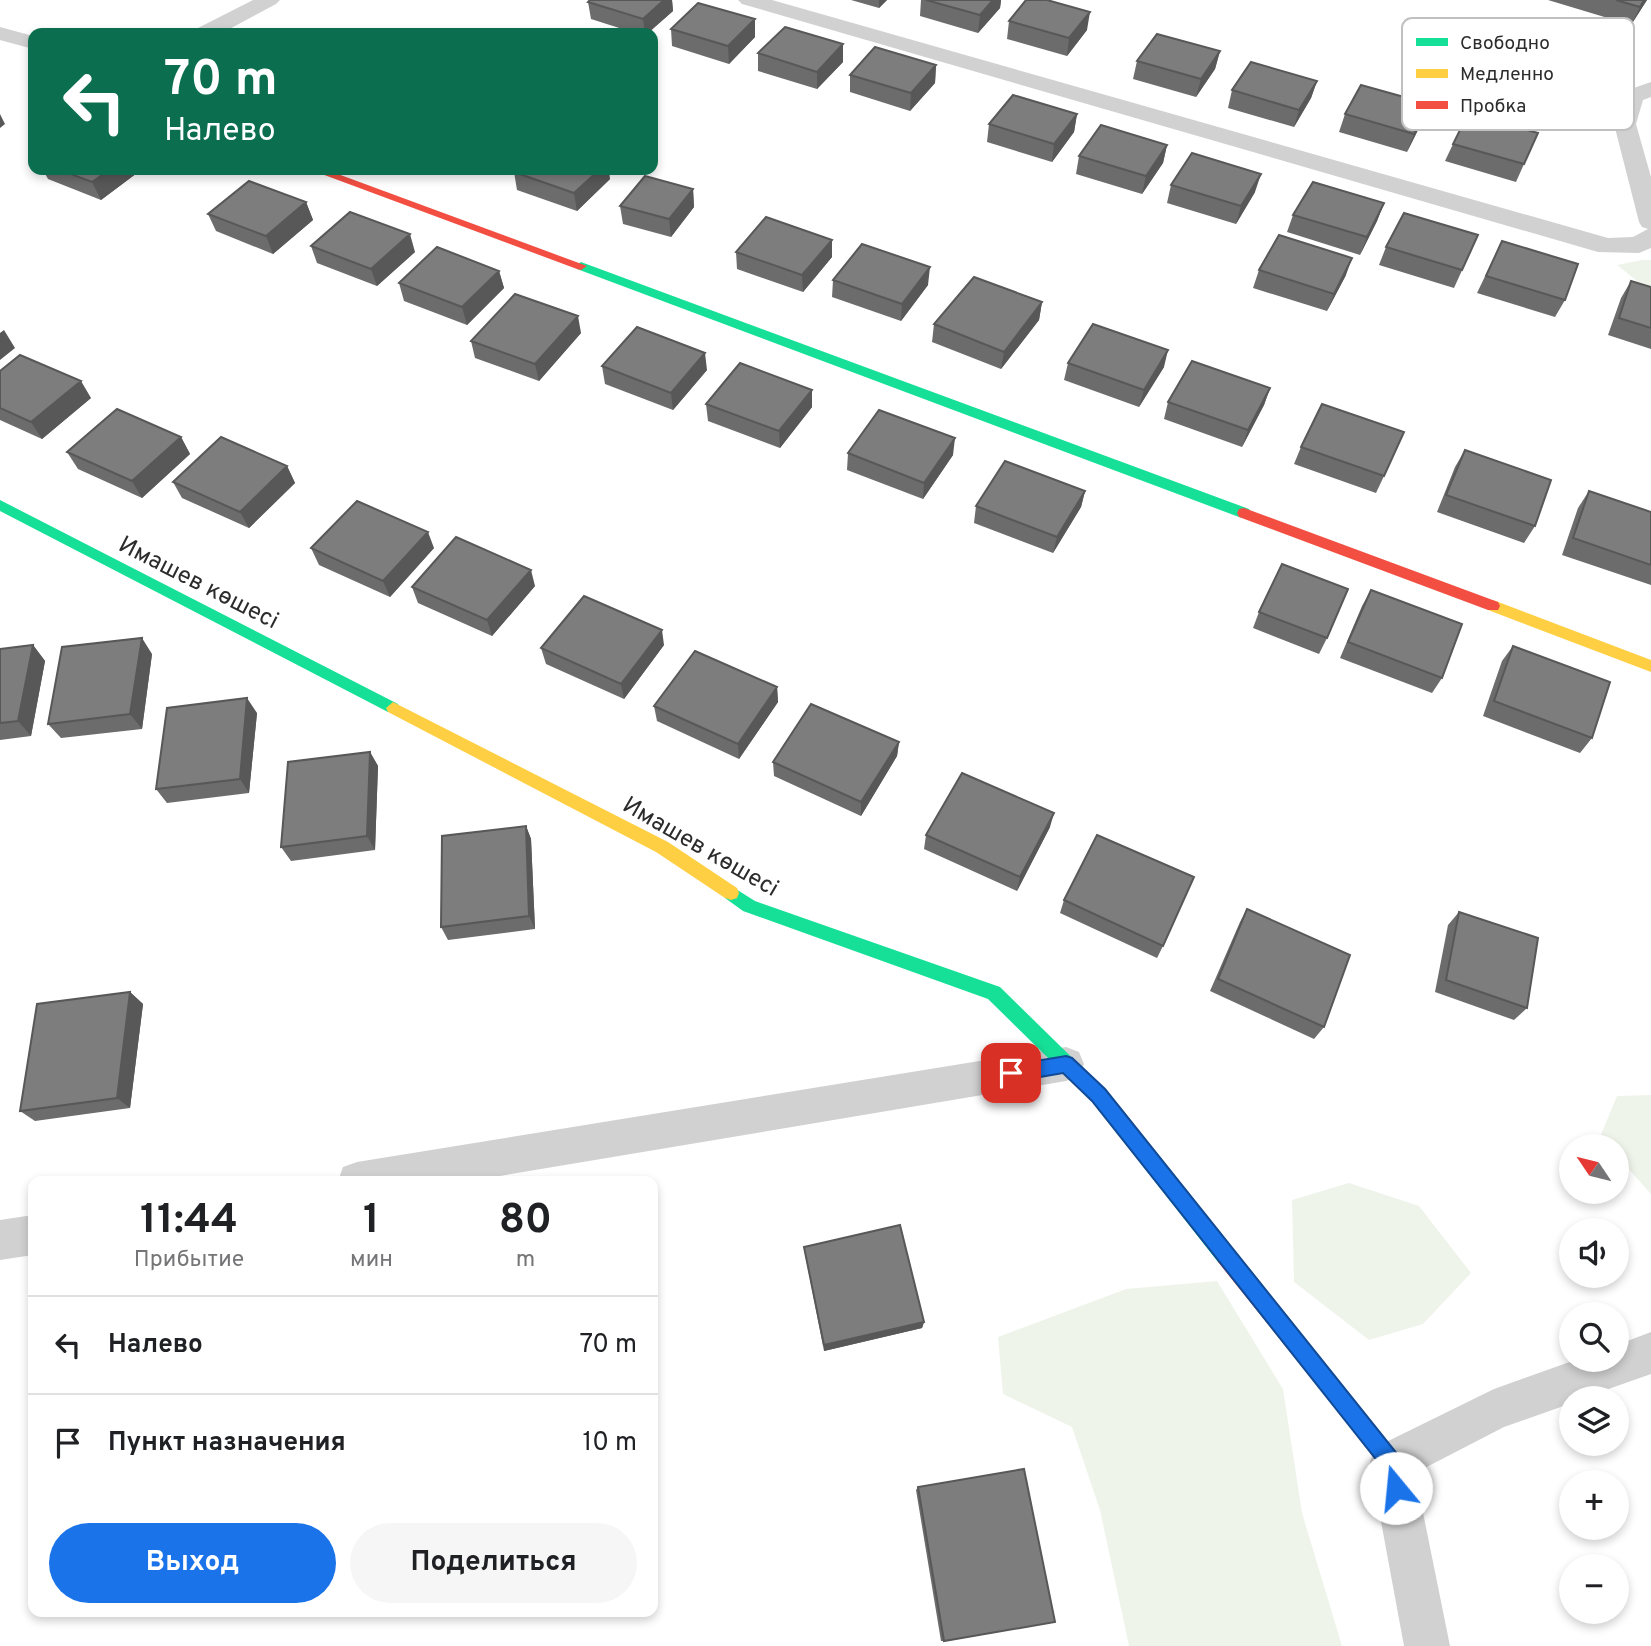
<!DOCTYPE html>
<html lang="ru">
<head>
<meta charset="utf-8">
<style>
	body { margin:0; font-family:Overpass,sans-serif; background:#f6f6f6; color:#202124; height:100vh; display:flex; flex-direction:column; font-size:26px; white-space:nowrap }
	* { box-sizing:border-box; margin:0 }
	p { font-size:23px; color:#757577 }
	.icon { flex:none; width:38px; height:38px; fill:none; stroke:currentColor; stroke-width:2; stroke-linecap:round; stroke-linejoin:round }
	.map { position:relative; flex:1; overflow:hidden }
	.panel { position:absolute; left:28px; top:1176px; width:630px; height:441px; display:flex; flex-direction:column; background:#fff; border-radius:14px; box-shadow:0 4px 10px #0003 }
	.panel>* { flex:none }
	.banner { position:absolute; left:28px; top:28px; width:630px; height:147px; border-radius:14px; box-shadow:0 4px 10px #0003; background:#0b6e4f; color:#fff; overflow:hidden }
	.needle { width:46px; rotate:305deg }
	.fabs { position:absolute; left:1559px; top:1134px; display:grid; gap:14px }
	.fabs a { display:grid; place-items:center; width:70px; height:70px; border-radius:50%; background:#fff; box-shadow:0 4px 10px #0003; font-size:35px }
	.pin { position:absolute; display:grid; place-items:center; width:60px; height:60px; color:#fff; margin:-30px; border-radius:14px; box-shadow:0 4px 10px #0006 }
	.me { position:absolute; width:77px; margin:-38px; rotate:343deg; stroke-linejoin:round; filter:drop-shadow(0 0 5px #0008) }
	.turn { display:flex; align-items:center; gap:24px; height:147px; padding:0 21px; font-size:32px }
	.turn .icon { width:91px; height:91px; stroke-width:2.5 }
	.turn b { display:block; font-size:49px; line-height:60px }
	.eta { display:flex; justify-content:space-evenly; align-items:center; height:119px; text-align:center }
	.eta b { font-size:42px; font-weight:700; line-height:49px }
	.cta { display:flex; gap:14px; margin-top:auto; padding:14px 21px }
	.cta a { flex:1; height:80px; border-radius:42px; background:#1a73e8; color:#fff; font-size:28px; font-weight:700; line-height:80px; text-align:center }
	.cta a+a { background:#f6f6f6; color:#202124 }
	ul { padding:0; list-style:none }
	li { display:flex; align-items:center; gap:21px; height:98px; padding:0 21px; border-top:2px solid #e0e0e0 }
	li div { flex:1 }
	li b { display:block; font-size:26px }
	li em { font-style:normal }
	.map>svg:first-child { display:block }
	.green { fill:#eef4ea }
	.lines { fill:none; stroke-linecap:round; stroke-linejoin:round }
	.street { fill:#d1d1d1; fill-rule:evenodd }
	.fast { fill:#16e098; fill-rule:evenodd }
	.slow { fill:#ffcf43; fill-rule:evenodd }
	.jam { fill:#f24e42; fill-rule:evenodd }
	.wall { fill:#6c6c6c }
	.shaded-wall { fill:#585858 }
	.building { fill:#7d7d7d; stroke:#585858; stroke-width:2 }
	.route { fill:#1a73e8; stroke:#114b97; stroke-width:2 }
	.labels { text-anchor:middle; stroke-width:7; stroke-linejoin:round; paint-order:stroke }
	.street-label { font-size:24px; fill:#2c2c2c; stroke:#fff }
	.key { fill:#fff; stroke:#c0c0c0; stroke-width:2 }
	.key-label { font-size:19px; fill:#2c2c2c }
</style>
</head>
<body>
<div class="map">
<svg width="1651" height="1646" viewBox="0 0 1651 1646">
	<rect width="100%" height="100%" fill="#fff"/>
	<!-- green -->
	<path class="green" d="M1642,260H1651V286L1637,281L1617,265Z
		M1651,1095V1194L1617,1156V1146H1609L1600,1137L1617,1096Z
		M1349,1183L1419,1206L1471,1273L1423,1324L1369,1340L1294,1282L1292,1200Z
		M1217,1281L1283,1389L1302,1513L1342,1646H1129L1100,1510L1072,1427L1003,1394L998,1337L1126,1289Z"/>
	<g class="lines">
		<!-- street -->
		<path class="street" d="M253,0H280L276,4L222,33H195L198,28Z
			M738,0H772L1608,238L1633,237L1648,229L1642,227L1639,222L1614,124L1625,91L1651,82V97L1643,100L1636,124L1651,177V248L1639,253L1598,252L742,4Z
			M0,27L33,36V49L0,40Z
			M1066,1047L1079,1052L1084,1064L1079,1076L1066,1081L470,1181H338L343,1167L357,1162Z
			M33,1215V1255L0,1260V1220Z
			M1651,1332V1374L1583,1398H1572V1403L1504,1427L1415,1473L1450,1646H1404L1370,1462L1376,1447L1494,1389L1575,1360H1617V1345Z"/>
		<!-- fast -->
		<path class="fast" d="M581,262L1249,509L1251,513L1244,518L1239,517L577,269L575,266Z
			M0,500L398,704L400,708L398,712H388L0,511Z
			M731,886L755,901L1000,987L1104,1089L1232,1248L1234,1255L1232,1262L1225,1264L1218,1262L1092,1101L988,999L743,911L725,898L723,893L725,888Z"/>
		<!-- slow -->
		<path class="slow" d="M1493,600L1651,660V672L1488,610L1486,606L1488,602Z
			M393,702L668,842L737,888L739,893L737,898L731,900L725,898L656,852L388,712L386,708Z"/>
		<!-- jam -->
		<path class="jam" d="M311,170H327L587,266L581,270L577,269Z
			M1244,508L1498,602L1500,606L1498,610H1488L1239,517L1237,513L1239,509Z
			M1225,1246L1232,1248L1398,1455L1401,1462L1398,1469L1391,1472L1384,1469L1218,1262L1216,1255L1218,1248Z"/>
	</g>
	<!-- wall -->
	<path class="wall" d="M590,0H672L673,11L648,33H635L591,19L588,2Z
		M851,0H887L879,8Z
		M921,0H1001L1000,8L978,33L920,16Z
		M1548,0H1647L1631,25Z
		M755,19V37L729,64L672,46L671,29Z
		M1009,21L1087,30L1067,56L1007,39Z
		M843,44V62L817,89L758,71V53Z
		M1220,51L1215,69L1196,97L1133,79L1137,61Z
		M936,65L935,83L910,111L850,92V75Z
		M1317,81L1311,98L1294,127L1228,108L1232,90Z
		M1429,104L1422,122L1407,152L1339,132L1345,114Z
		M1077,114L1074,132L1052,162L987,142L989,124Z
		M1453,144L1524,164L1516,182L1445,161Z
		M1167,145L1163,163L1142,194L1076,174L1079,156Z
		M43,170H141L101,200L48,179Z
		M474,170H495L489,175Z
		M514,172L610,179L577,211L517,190Z
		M1171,185L1255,192L1236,224L1167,203Z
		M693,189L694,207L671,237L623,224L620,206Z
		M306,202L313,220L273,254L216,231L208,214Z
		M1384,203L1377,221L1360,255L1287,232L1293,215Z
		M1478,235L1454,288L1379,265L1386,247Z
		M1502,241L1565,300L1555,317L1477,293Z
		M311,246L415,252L377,286L317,263Z
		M736,252L832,257L803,292L737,269Z
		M1259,270L1346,275L1327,311L1253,288Z
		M499,271L504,288L467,325L404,301L399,283Z
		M833,280L928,285L901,321L832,297Z
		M1631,281L1651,287V349L1608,335L1621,298Z
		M1042,302L1039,320L1001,369L932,342L934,324Z
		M581,333L539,381L475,358L471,341Z
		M1068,363L1164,367L1139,407L1064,380Z
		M602,366L707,370L673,410L605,384Z
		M0,371L91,398L42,439L0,420Z
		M1270,388L1264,405L1242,447L1164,419L1168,402Z
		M812,390V407L780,448L708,421L706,404Z
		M181,437L190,454L142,498L78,469L67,452Z
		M1301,447L1384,476L1376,493L1294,464Z
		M1465,450L1535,526L1524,543L1437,512L1455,467Z
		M848,453L953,455L923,499L847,470Z
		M287,466L295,483L249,528L182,498L173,482Z
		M1085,491L1081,507L1053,553L974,523L976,506Z
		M1589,491L1651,512V585L1562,555L1578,508Z
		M311,548H434L390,597L319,565Z
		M535,586L492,636L418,603L412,587Z
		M1371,590L1442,678L1432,693L1340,658L1362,606Z
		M1259,612L1327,638L1319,654L1253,628Z
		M33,645L45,661L31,736L0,740V649Z
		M664,645L624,699L546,664L541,648Z
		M1513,646L1592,738L1580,753L1483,716L1502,661Z
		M152,654L142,729L61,738L48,724Z
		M777,687L778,702L739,759L657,721L654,706Z
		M257,713L249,793L167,803L156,789Z
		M899,742L897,756L861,816L774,776L773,762Z
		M370,752L378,766L375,850L291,861L281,847Z
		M526,826L531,839L535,929L448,940L441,927Z
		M1050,827L1017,891L924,849L926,835Z
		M1064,900L1163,946L1157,958L1060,913Z
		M1247,909L1324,1027L1314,1039L1210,991L1240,922Z
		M1459,912L1527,1008L1514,1020L1435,992L1448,925Z
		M130,992L143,1004L130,1108L35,1121L20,1111Z
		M804,1247L924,1322L922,1328L824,1351L805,1254Z
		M918,1487L944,1641H941L916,1490Z"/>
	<!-- shaded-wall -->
	<path class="shaded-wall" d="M664,0H672L673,11L648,33H645L643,19Z
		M879,0H887L879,8Z
		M993,0H1001L1000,8L978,33L980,15Z
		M1644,0H1647L1631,25L1640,7Z
		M1090,12L1087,30L1067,56L1069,38Z
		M755,19V37L729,64L728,46Z
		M843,44V62L817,89V72Z
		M1220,51L1215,69L1196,97L1201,79Z
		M936,65L935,83L910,111L911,93Z
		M1317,81L1311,98L1294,127L1299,110Z
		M1429,104L1422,122L1407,152L1414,134Z
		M0,114L5,124L0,128Z
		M1077,114L1074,132L1052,162L1054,144Z
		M1167,145L1163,163L1142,194L1146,176Z
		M109,170H141L101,200L92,182Z
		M488,170H495L489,175Z
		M599,170H609L610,179L577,211L574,193Z
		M1261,174L1255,192L1236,224L1241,206Z
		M693,189L694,207L671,237L669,219Z
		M306,202L313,220L273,254L266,236Z
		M1384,203L1377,221L1360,255L1367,237Z
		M410,234L415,252L377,286L371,269Z
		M832,240V257L803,292L802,275Z
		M1352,258L1346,275L1327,311L1334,294Z
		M930,267L928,285L901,321L902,304Z
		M499,271L504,288L467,325L462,307Z
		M1042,302L1039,320L1001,369L1004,352Z
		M578,316L581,333L539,381L535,364Z
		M4,330L15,348L0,360V333Z
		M1168,350L1164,367L1139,407L1144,390Z
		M705,353L707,370L673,410L671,393Z
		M81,381L91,398L42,439L31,422Z
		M1270,388L1264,405L1242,447L1248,430Z
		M812,390V407L780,448L779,431Z
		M181,437L190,454L142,498L132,481Z
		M955,438L953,455L923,499L924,483Z
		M287,466L295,483L249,528L240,512Z
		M1085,491L1081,507L1053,553L1057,537Z
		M428,532L434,548L390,597L383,581Z
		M531,570L535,586L492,636L487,620Z
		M662,630L664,645L624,699L621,684Z
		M142,638L152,654L142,729L130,714Z
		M33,645L45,661L31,736L18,721Z
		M777,687L778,702L739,759L738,744Z
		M247,698L257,713L249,793L240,779Z
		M899,742L897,756L861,816V802Z
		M370,752L378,766L375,850L367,836Z
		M1054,813L1050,827L1017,891L1020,877Z
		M526,826L531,839L535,929L529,916Z
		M130,992L143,1004L130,1108L117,1098Z
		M924,1322L922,1328L824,1351V1345Z"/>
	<!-- building -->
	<path class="building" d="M590,0H664L643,19L588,2Z
		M926,0H993L980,15Z
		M1026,0H1047L1090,12L1069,38L1009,21Z
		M1616,0H1644L1640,7Z
		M698,3L755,19L728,46L671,29Z
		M785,27L843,44L817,72L758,53Z
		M1157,34L1220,51L1201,79L1137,61Z
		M875,47L936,65L911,93L850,75Z
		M1251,62L1317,81L1299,110L1232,90Z
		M1361,85L1429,104L1414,134L1345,114Z
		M1013,95L1077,114L1054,144L989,124Z
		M1468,114L1538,133L1524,164L1453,144Z
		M1101,125L1167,145L1146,176L1079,156Z
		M1192,153L1261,174L1241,206L1171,185Z
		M60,170H109L92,182Z
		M516,170H599L574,193L514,172Z
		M645,176L693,189L669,219L620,206Z
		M249,181L306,202L266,236L208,214Z
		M1313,182L1384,203L1367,237L1293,215Z
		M350,212L410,234L371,269L311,246Z
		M1404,213L1478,235L1462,270L1386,247Z
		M766,217L832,240L802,275L736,252Z
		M1279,235L1352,258L1334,294L1259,270Z
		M1502,241L1578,264L1565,300L1486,276Z
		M862,244L930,267L902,304L833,280Z
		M437,247L499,271L462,307L399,283Z
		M974,277L1042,302L1004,352L934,324Z
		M1631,281L1651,287V328L1619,318Z
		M515,294L578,316L535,364L471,341Z
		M1093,324L1168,350L1144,390L1068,363Z
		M637,327L705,353L671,393L602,366Z
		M20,355L81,381L31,422L0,408V371Z
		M1192,361L1270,388L1248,430L1168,402Z
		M740,363L812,390L779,431L706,404Z
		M1322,404L1404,432L1384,476L1301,447Z
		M117,409L181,437L132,481L67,452Z
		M879,410L955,438L924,483L848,453Z
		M221,437L287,466L240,512L173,482Z
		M1465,450L1551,480L1535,526L1446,495Z
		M1005,461L1085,491L1057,537L976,506Z
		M1589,491L1651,512V565L1573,538Z
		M357,501L428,532L383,581L311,548Z
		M456,537L531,570L487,620L412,587Z
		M1282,564L1348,589L1327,638L1259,612Z
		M1371,590L1462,624L1442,678L1348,642Z
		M584,596L662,630L621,684L541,648Z
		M142,638L130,714L48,724L62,647Z
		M33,645L18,721L0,723V649Z
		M1513,646L1610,682L1592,738L1494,701Z
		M695,651L777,687L738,744L654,706Z
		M247,698L240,779L156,789L167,708Z
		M811,704L899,742L861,802L773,762Z
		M370,752L367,836L281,847L288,762Z
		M962,773L1054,813L1020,877L926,835Z
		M526,826L529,916L441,927L442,836Z
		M1097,835L1194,877L1163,946L1064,900Z
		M1247,909L1350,955L1324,1027L1218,979Z
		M1459,912L1538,938L1527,1008L1446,980Z
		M130,992L117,1098L20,1111L37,1004Z
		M900,1225L924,1322L824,1345L804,1247Z
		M1024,1469L1055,1622L944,1641L918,1487Z"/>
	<!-- route -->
	<path class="route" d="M1066,1056L1072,1058L1105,1089L1398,1455L1407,1488L1404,1496L1396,1499L1389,1496L1382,1467L1092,1101L1063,1073L1011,1082L1005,1079L1002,1073L1005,1067L1011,1065Z"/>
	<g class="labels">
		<!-- street labels -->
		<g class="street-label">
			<text transform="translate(199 582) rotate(27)" y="8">Имашев көшесі</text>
			<text transform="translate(701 846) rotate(30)" y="8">Имашев көшесі</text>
		</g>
	</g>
	<!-- legend -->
	<rect x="1402" y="18" width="232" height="112" rx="10" class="key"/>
	<rect x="1416" y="38" width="32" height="8" fill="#16e098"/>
	<rect x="1416" y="69" width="32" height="9" fill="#ffcf43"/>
	<rect x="1416" y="101" width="32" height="8" fill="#f24e42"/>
	<g class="key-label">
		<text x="1460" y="49">Свободно</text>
		<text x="1460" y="80">Медленно</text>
		<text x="1460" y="112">Пробка</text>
	</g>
</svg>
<div class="fabs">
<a><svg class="needle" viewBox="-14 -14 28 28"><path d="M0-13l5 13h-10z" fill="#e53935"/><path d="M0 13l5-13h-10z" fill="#757577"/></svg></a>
<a><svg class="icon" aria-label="sound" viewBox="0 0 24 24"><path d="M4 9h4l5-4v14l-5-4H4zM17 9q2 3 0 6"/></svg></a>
<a><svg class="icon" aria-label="search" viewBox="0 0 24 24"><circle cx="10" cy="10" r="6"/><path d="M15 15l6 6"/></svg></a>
<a><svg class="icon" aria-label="layers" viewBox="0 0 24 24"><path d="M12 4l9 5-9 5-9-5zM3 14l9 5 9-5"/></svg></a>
<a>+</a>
<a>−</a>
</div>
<div class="pin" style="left:1011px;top:1073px;background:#d93025"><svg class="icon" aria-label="arrive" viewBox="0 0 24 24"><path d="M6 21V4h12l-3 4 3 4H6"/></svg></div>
<svg class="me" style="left:1396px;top:1488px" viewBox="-20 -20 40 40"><circle r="19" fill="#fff"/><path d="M0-13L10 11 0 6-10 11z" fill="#1a73e8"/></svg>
<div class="banner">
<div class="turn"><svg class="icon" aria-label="left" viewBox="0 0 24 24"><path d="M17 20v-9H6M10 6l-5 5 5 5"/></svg><div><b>70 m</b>Налево</div></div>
</div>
<section class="panel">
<div class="eta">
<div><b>11:44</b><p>Прибытие</p></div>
<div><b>1</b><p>мин</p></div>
<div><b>80</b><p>m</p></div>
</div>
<ul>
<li><svg class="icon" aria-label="left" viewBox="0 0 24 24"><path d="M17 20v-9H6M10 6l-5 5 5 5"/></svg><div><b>Налево</b></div><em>70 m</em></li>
<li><svg class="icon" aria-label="arrive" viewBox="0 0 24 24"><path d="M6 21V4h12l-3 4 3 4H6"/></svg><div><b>Пункт назначения</b></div><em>10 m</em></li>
</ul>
<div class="cta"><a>Выход</a><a>Поделиться</a></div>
</section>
</div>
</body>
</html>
